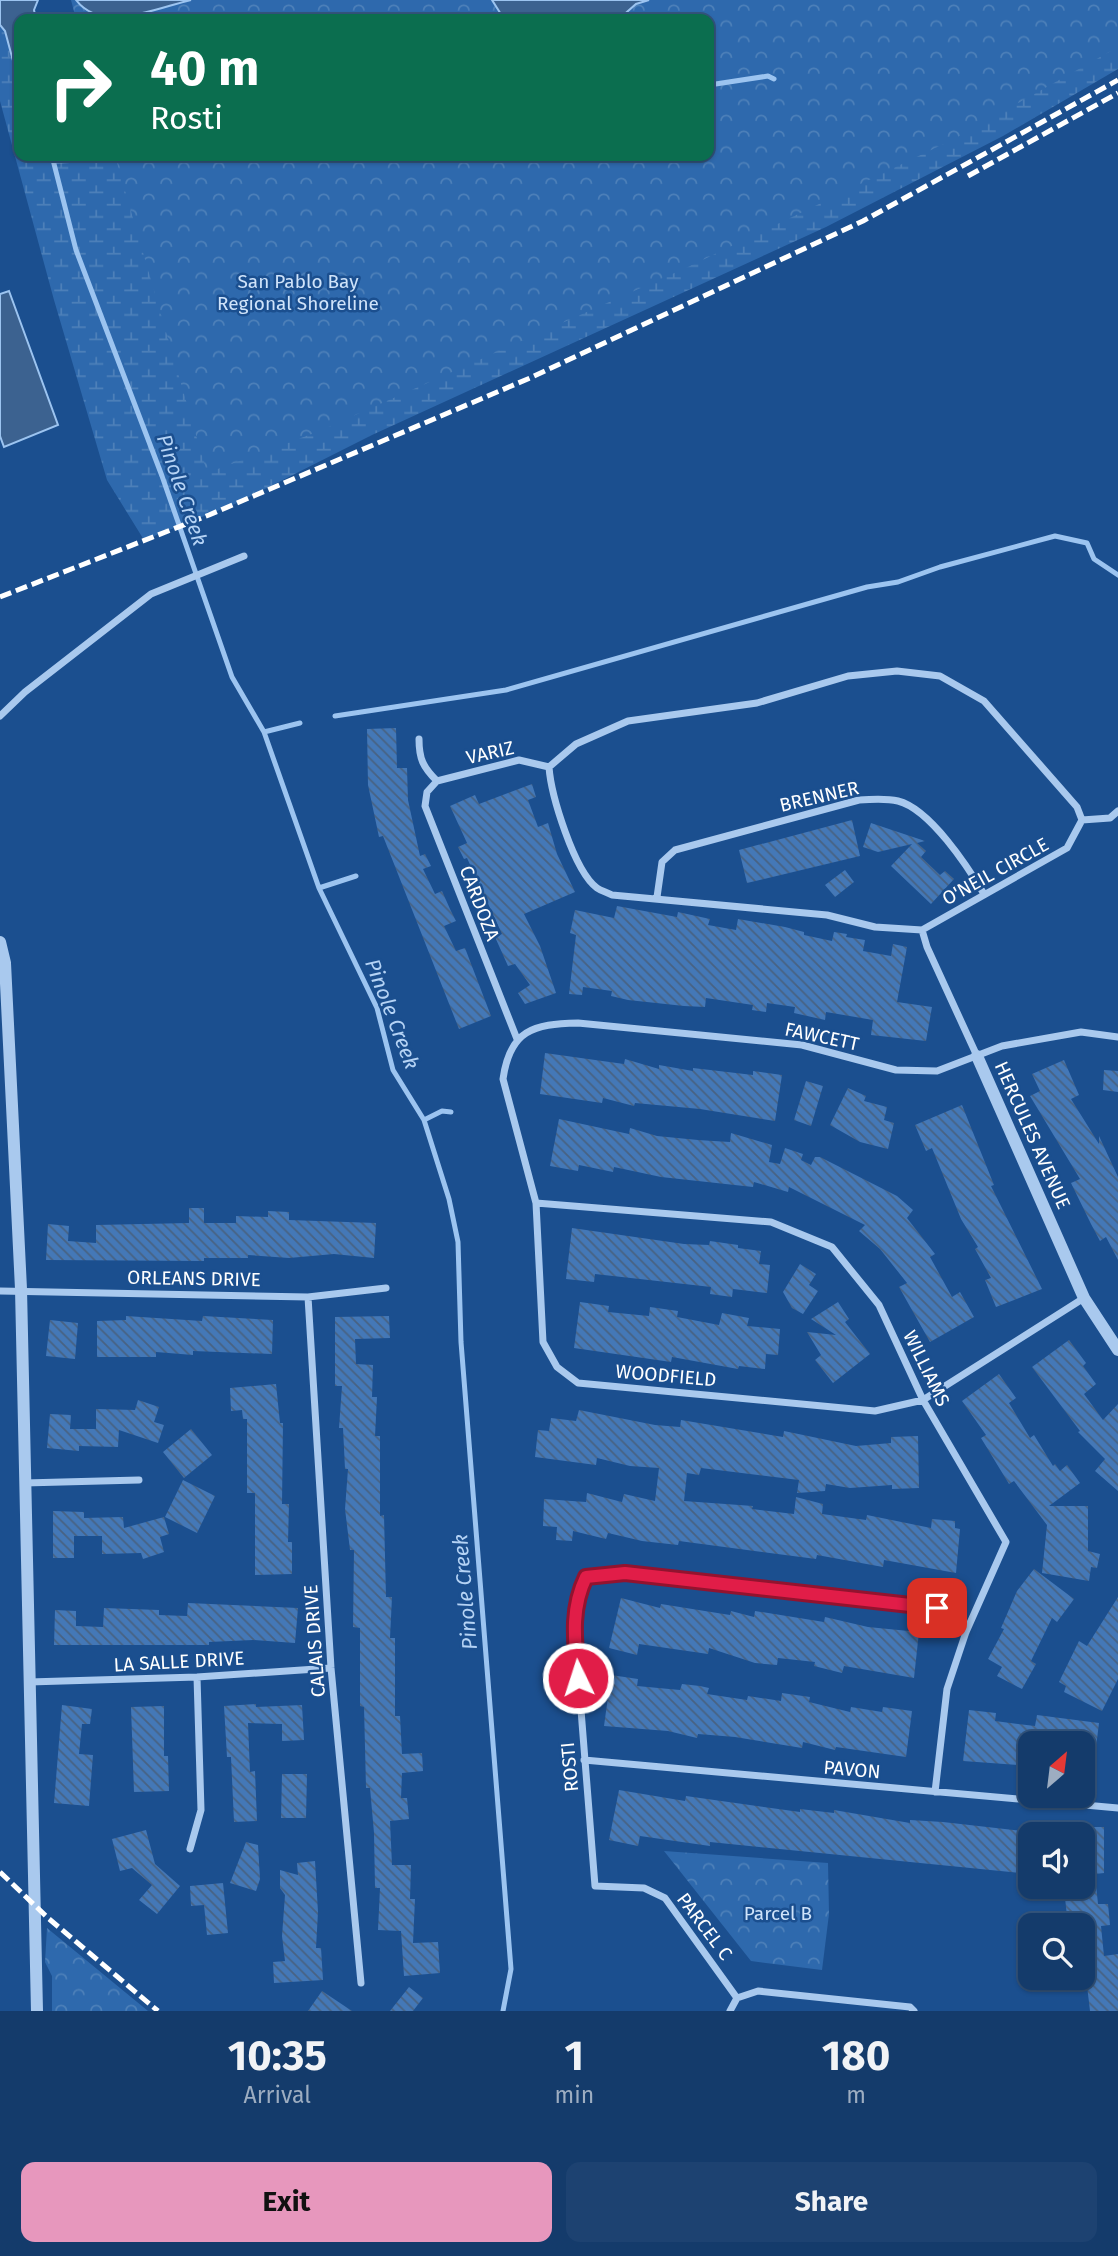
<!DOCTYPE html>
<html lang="en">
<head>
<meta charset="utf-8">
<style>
	body { margin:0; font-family:"Fira Sans",sans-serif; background:#1d4271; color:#f1f3f6; height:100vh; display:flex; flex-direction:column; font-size:26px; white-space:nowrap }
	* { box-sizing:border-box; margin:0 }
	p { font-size:23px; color:#9dadc1 }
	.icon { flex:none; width:38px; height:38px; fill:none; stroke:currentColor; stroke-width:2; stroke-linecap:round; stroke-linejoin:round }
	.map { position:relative; height:2011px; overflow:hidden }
	.details { display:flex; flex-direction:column; background:#143b6b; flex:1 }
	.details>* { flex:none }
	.banner { position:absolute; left:14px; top:14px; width:700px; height:147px; border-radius:14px; box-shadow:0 2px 5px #0004,0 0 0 2px #33557e; background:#0b6e4f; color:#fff; overflow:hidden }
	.needle { width:46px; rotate:28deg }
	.buttons { position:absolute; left:1018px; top:1731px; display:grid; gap:14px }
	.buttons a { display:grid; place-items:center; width:77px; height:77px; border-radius:14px; background:#143b6b; box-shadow:0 2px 5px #0004,0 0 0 2px #33557e; font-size:35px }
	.pin { position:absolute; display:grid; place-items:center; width:60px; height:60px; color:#fff; margin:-30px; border-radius:14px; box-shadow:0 4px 10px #0006 }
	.me { position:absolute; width:77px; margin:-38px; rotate:356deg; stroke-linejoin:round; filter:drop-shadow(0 0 5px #0008) }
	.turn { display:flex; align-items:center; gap:24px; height:147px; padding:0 21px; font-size:32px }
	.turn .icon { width:91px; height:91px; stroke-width:2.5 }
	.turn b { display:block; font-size:49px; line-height:60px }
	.eta { display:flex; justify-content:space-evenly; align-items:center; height:119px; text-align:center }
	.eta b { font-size:42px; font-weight:700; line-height:49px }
	.cta { display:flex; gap:14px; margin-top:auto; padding:14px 21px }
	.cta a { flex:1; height:80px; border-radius:14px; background:#e797bd; color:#111; font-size:28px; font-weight:700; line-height:80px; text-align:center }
	.cta a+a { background:#1d4271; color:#f1f3f6 }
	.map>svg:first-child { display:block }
	.wetland { fill:url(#wetland-marsh) }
	.park { fill:url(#park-crowns) }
	.water { fill:#3c6290; stroke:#9cc4f0; stroke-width:2 }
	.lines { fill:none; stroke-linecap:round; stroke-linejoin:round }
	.stream { stroke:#9cc4f0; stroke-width:5 }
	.building { fill:url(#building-back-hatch) }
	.minor { stroke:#a9c9ee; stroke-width:7 }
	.tertiary { stroke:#a9c9ee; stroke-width:12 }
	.rail { stroke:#fff; stroke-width:5; stroke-dasharray:12 5; stroke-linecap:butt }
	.route-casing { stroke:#92132f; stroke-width:18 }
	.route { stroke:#e11d48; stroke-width:12 }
	.labels { text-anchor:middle; stroke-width:5; stroke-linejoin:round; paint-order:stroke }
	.park-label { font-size:19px; fill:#cfe3fa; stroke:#1b4f8f }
	.street-label { font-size:19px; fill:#fff; stroke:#1b4f8f }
	.water-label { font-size:21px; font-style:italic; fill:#b5d3f5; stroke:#1b4f8f }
</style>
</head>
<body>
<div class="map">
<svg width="1118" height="2011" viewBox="0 0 1118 2011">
	<defs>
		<pattern id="wetland-marsh" width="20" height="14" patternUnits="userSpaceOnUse" patternTransform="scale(1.75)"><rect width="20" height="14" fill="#2e69ad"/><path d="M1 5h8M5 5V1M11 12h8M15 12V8" fill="none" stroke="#4d80b9"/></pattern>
		<pattern id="park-crowns" width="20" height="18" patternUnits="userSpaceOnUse" patternTransform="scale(1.75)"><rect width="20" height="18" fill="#2e69ad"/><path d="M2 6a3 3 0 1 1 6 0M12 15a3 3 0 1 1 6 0" fill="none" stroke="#4d80b9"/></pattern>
		<pattern id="building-back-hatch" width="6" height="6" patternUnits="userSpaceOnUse" patternTransform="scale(1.75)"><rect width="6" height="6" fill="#4478b7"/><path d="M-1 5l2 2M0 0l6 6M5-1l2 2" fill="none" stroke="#486282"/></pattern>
	</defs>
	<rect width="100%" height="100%" fill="#1b4f8f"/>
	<!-- wetland -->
	<path class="wetland" d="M1118,0V69L1003,136L826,227L372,435L237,503L144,540L107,480L54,300L0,101V25L5,31L19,83V156H709V19Z"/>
	<!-- park -->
	<path class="park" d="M71,0H1118V47L956,138L688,267L317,432L207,473L115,156H709V19H76Z
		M664,1851L828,1863L829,1914L822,1970L751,1961Z
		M47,1928L148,2011H52V1976L45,1962Z"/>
	<!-- water -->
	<path class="water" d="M0,0H38L34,10L36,19H19V83L5,31L0,25Z
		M76,0H191C156,8 102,34 76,0Z
		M492,0H649L636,4L619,19H504Z
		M9,291L58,425L4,447L0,436V294Z"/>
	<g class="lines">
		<!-- stream -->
		<path class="stream" d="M709,85L768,76L774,79
			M52,156L76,250L162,476L232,677L264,732L319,888L377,1008L393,1070L424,1120L449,1199L458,1242L461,1342L511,1969L503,2011
			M53,161L87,160
			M335,716L506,690L867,587L898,582L940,567L1055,536L1087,543L1094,559L1118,575
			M264,732L300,723
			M319,888L356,876
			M424,1120L442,1111L451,1112"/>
	</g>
	<!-- building -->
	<path class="building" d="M396,728L397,768H407L408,800L420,856L425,854L431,866L423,869L435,894L442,891L450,909L456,921L444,926L456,951L465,948L491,1016L459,1029L383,836L379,837L368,785L367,729Z
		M532,784L536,797L528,800L538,827L548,823L557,854L575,892L524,914L540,946L556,993L525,1004L518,993L530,985L515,964L508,966L495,937L502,934L467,858L464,859L458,847L467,843L450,806L475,795L479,804Z
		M852,820L860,856L747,883L739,850Z
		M871,823L925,841L917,843L926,851L921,857L940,875L945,871L954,879L931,904L891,866L912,844L878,852L863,847Z
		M845,870L854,882L835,897L825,885Z
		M617,906L677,917L678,912L710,919L708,925L736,930L738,919L785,927L804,932V935L832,941L834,932L847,934L846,937L865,940L863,951L891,956L893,944L907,947L897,1002L932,1007L926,1041L871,1035L873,1020L826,1012L825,1020L794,1013L795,1007L767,1003L766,1012L752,1010L753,1005L706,998L705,1007L684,1006L628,1000L611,996L612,991L583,987L582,995L569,994L576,935L570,933L575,910L614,918Z
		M545,1053L624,1064L625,1059L659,1069V1065L693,1071V1068L753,1075V1071L782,1075L775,1121L700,1109L635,1103L634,1106L603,1098L602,1103L540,1094Z
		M1064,1060L1079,1095L1071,1099L1099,1144V1136L1118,1177V1260L1106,1237L1100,1241L1091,1224L1071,1183L1080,1179L1030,1096L1040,1091L1032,1074Z
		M1104,1070L1118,1071V1092L1103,1090Z
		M806,1081L823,1086L811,1126L794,1120Z
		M848,1088L866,1096L864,1101L887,1107L884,1120L894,1123L888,1149L860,1142L830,1125Z
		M962,1105L994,1185L991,1186L1042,1289L996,1307L985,1280L991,1278L975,1249L978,1247L961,1219L932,1148L926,1151L915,1125Z
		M559,1119L629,1134L630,1128L657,1136L698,1140L730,1142L731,1133L772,1145L769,1162L780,1164L785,1148L803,1154L801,1160L811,1165L815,1157H820L897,1196L913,1210L907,1218L935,1254L930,1257L952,1297L960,1292L974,1317L930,1342L899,1287L907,1283L880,1249L859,1231L865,1225L789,1187L788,1192L754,1182L753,1187L661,1177L614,1167L613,1172L579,1165L578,1171L550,1166Z
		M189,1208H204V1223H236V1216L268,1217V1211L289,1212V1220L376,1223L374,1258L334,1254L289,1258L248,1255V1258H204V1261L46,1260L48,1224L69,1226L68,1241L96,1243V1225L189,1223Z
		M572,1228L684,1244L709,1245L710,1241L738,1245V1248L761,1251L759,1264L770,1265L767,1293L733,1289L732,1297L710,1294L711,1287L595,1274L594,1282L566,1279Z
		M800,1264L816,1274L809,1285L818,1291L803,1314L792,1308L783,1292Z
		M580,1302L609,1306L608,1312L649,1316L650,1307L678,1311L677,1317L719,1325L722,1313L749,1318L747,1326L780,1329L778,1355L766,1354L765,1369L739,1366L738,1369L672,1357L671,1362L574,1348Z
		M838,1302L849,1319L845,1322L870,1354L833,1383L815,1360L821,1355L807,1332L836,1335L811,1319Z
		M126,1316L202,1321L203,1316L273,1320L272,1354L193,1351V1355L156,1352V1357H97V1321L126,1320Z
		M389,1316L390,1338L355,1339L356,1364L373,1365L372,1397H377L375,1436H380V1516L384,1515L386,1597H392L390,1638H395V1716H400L402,1754L422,1753L423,1771L402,1773L401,1798H407L409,1819L390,1821L392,1865H411L410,1899H415L413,1943L438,1942L440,1973L404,1976L401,1931L378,1930L380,1888H375L374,1833L370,1788H366L364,1707L360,1706V1628L353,1627L354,1550H350L345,1509L348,1469H345L343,1428H339L342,1386H335V1317Z
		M50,1320L78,1323L75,1359L46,1356Z
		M1069,1340L1086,1363L1083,1366L1096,1384L1084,1394L1103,1420L1118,1404V1491L1095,1471L1105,1459L1078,1432L1080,1431L1032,1367Z
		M999,1374L1016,1398L1009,1403L1030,1438L1034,1435L1053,1466L1055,1464L1060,1471L1067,1465L1080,1483L1049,1506H1088V1551L1100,1554L1097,1568L1091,1567L1089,1581L1042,1573L1047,1525L1014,1481L1009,1484L981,1438L986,1435L962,1401Z
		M276,1384L280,1423H283L282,1504H289L288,1542H292V1574L255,1575V1493H247V1419H243L242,1410L231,1411L230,1388Z
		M138,1400L159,1407L154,1422L164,1425L158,1443L119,1430L118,1447L79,1446V1451L47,1448L50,1414L71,1415L70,1429H96V1409L135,1410Z
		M579,1410L655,1425L680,1427L681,1420L783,1437L784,1431L856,1446L891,1443V1437L918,1436L919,1488L892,1489V1485L850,1488L826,1484L825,1491L797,1493L799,1480L701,1468L699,1475L687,1473L684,1501L753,1506L752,1509L794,1514L796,1497L823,1504L822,1514L866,1520L867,1515L931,1528L932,1519L955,1521V1528L960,1529L956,1573L884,1560L883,1567L817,1555L816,1559L679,1541L678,1545L642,1541L608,1533L606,1539L573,1531L572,1541L556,1540L557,1527L543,1526L544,1499L586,1502L587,1493L622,1502L624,1494L655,1501L659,1468L630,1466L597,1458L596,1465L535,1457L538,1430L549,1431L551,1418L576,1421Z
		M191,1429L212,1455L184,1478L163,1452Z
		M183,1480L215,1496L197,1533L165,1517Z
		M53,1511L84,1512V1518L123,1517L124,1528L164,1517L169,1534L160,1537L164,1552L143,1559L141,1553L102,1554V1536H74V1558H53Z
		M1034,1569L1074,1599L1057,1622L1052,1618L1031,1661L1036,1664L1022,1689L997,1676L1002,1667L988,1659L1004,1629L1001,1628L1017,1591Z
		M1118,1597V1679L1102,1711L1064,1692L1066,1686L1059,1682L1079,1641L1087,1646Z
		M621,1598L660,1608L661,1604L730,1615L731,1611L754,1617L755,1611L824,1622L825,1617L868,1627L919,1632L914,1678L844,1666L842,1673L814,1666L815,1662L778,1658L777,1665L755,1663L709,1648L708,1654L639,1644L637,1655L609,1648Z
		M188,1603L298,1608L295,1643L253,1640L209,1642V1645H54L55,1610L76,1611V1626L103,1627L104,1608L159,1610V1615L187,1616Z
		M611,1675L638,1679L637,1686L680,1690L682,1684L700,1686L709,1688L707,1694L747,1700L748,1696L781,1701L782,1693L810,1697L809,1702L850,1712L851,1707L882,1712L883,1707L912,1711L906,1757L836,1747L835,1750L803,1742L802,1748L735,1737L698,1734L697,1738L668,1731L604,1726Z
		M256,1704V1707L302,1705L304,1740L282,1741V1724L248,1723L250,1772L255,1771L257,1821L234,1822L231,1757H227L224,1706Z
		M62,1705L92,1709L90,1724H82L79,1754L93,1755L89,1806L54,1803Z
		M164,1706V1756H168L169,1791L134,1792L131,1707Z
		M969,1710L996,1713L995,1721L1035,1726L1037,1715L1099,1723L1092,1780H1083V1743H1031V1766L963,1761Z
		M282,1774H307L306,1818H281Z
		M619,1790L685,1801L686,1796L800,1812V1809L834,1813V1810L910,1823V1820L943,1822L1031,1832V1874L710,1842V1846L640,1836L638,1846L609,1840Z
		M1083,1827H1104V1873L1095,1874L1098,1904H1108L1110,1925L1101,1926L1104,1956L1118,1954V2011H1090L1086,1977L1083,1978V1925H1068L1065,1898L1083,1896Z
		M146,1830L155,1864L180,1886L157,1914L139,1900L152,1885L132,1868L120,1871L112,1839Z
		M246,1842L258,1845L260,1879L256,1891L230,1883Z
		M315,1861L318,1912L316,1948H321L323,1980L274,1983L273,1962L285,1961L282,1936L285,1895L280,1888V1870L298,1875L297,1863Z
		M223,1883L228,1933L207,1935L204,1905L191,1906L190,1886Z
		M409,1987L423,1998L413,2011H390Z
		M322,1991L352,2011H308Z"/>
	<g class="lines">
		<!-- minor -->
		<path class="minor" d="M897,671L940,676L984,701L1077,807L1082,820L1067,848L922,930L875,927L827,915L612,895C607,892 601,891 597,888C574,871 551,795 549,767L576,744L628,721L757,703L848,676Z
			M0,716L25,692L151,594L244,556
			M419,739C419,759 423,767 437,781
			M437,781L427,792L425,806L517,1039
			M437,781L519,760L549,767
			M1082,820L1110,818L1118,811
			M657,897L662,862L675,850L859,800C872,799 886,798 898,801C930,809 968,867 984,894
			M922,930L927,947L977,1056
			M536,1203L771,1222L832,1247L879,1305L923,1400L1006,1542L966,1632L947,1689L935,1792
			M0,1291L308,1297L386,1288
			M308,1297L331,1668L361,1983
			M1084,1298L923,1400L875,1411L578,1383L557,1367L543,1342L536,1203L503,1079C510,1030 533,1024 578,1023L802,1045L896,1070L937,1071L1002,1046L1081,1032L1118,1037
			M24,1483L139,1480
			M29,1682L197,1677L331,1668
			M584,1760L1118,1808
			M190,1849L201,1810L197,1677
			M737,1998L665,1898L644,1888L595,1886L574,1622L578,1594L586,1577L625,1573L937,1608L966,1632
			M730,2011L737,1998L758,1991L910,2007L914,2011"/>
		<!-- tertiary -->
		<path class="tertiary" d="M0,942L5,963L21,1289L37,2011
			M977,1056L1084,1298L1118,1350"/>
		<!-- rail -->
		<path class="rail" d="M968,176L1118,93
			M0,597L209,515L530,378L863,221L1118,80
			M0,1872L48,1918L158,2011"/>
	</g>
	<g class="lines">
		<defs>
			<path id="route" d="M578,1678C575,1642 570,1610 586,1577L625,1573L937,1608"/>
		</defs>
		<!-- route casing -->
		<use href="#route" class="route-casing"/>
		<!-- route -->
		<use href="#route" class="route"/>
	</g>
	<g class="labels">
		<!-- park labels -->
		<g class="park-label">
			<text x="298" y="288">San Pablo Bay<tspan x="298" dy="22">Regional Shoreline</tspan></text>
			<text x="778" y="1920">Parcel B</text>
		</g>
		<!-- street labels -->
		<g class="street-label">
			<text transform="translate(490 752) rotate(-13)" y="7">VARIZ</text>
			<text transform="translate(819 796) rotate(-13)" y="7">BRENNER</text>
			<text transform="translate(995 871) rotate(-29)" y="7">O'NEIL CIRCLE</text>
			<text transform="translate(480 903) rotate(69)" y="7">CARDOZA</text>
			<text transform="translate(822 1036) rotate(12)" y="7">FAWCETT</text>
			<text transform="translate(1033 1135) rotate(66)" y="7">HERCULES AVENUE</text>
			<text transform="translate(194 1278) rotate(1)" y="7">ORLEANS DRIVE</text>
			<text transform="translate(927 1368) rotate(64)" y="7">WILLIAMS</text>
			<text transform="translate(666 1375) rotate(5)" y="7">WOODFIELD</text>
			<text transform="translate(314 1641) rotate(-94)" y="7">CALAIS DRIVE</text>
			<text transform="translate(179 1661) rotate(-3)" y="7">LA SALLE DRIVE</text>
			<text transform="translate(569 1767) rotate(-95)" y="7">ROSTI</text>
			<text transform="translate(852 1769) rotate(5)" y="7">PAVON</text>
			<text transform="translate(705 1926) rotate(53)" y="7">PARCEL C</text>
		</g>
		<!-- water labels -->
		<g class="water-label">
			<text transform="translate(182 490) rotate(71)" y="7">Pinole Creek</text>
			<text transform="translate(392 1014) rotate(69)" y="7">Pinole Creek</text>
			<text transform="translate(465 1592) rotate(-95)" y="7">Pinole Creek</text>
		</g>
	</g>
</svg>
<div class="buttons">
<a><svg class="needle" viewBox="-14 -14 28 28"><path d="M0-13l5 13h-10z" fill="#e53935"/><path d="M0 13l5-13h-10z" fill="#9dadc1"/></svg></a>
<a><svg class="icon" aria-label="sound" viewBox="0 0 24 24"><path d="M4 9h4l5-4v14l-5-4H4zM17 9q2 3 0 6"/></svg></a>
<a><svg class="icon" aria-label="search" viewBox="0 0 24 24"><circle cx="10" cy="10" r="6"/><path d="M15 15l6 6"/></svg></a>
</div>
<div class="pin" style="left:937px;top:1608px;background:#d93025"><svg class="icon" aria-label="arrive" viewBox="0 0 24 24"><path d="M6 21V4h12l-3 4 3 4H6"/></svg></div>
<svg class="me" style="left:578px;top:1678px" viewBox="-20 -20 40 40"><circle r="17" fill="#e11d48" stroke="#fff" stroke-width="3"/><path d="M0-11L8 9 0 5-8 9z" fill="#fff"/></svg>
<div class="banner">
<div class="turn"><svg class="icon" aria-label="right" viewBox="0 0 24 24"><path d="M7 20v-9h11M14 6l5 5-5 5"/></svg><div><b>40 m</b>Rosti</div></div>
</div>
</div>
<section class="details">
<div class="eta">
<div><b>10:35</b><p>Arrival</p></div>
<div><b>1</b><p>min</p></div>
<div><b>180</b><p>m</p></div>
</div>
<div class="cta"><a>Exit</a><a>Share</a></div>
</section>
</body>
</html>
